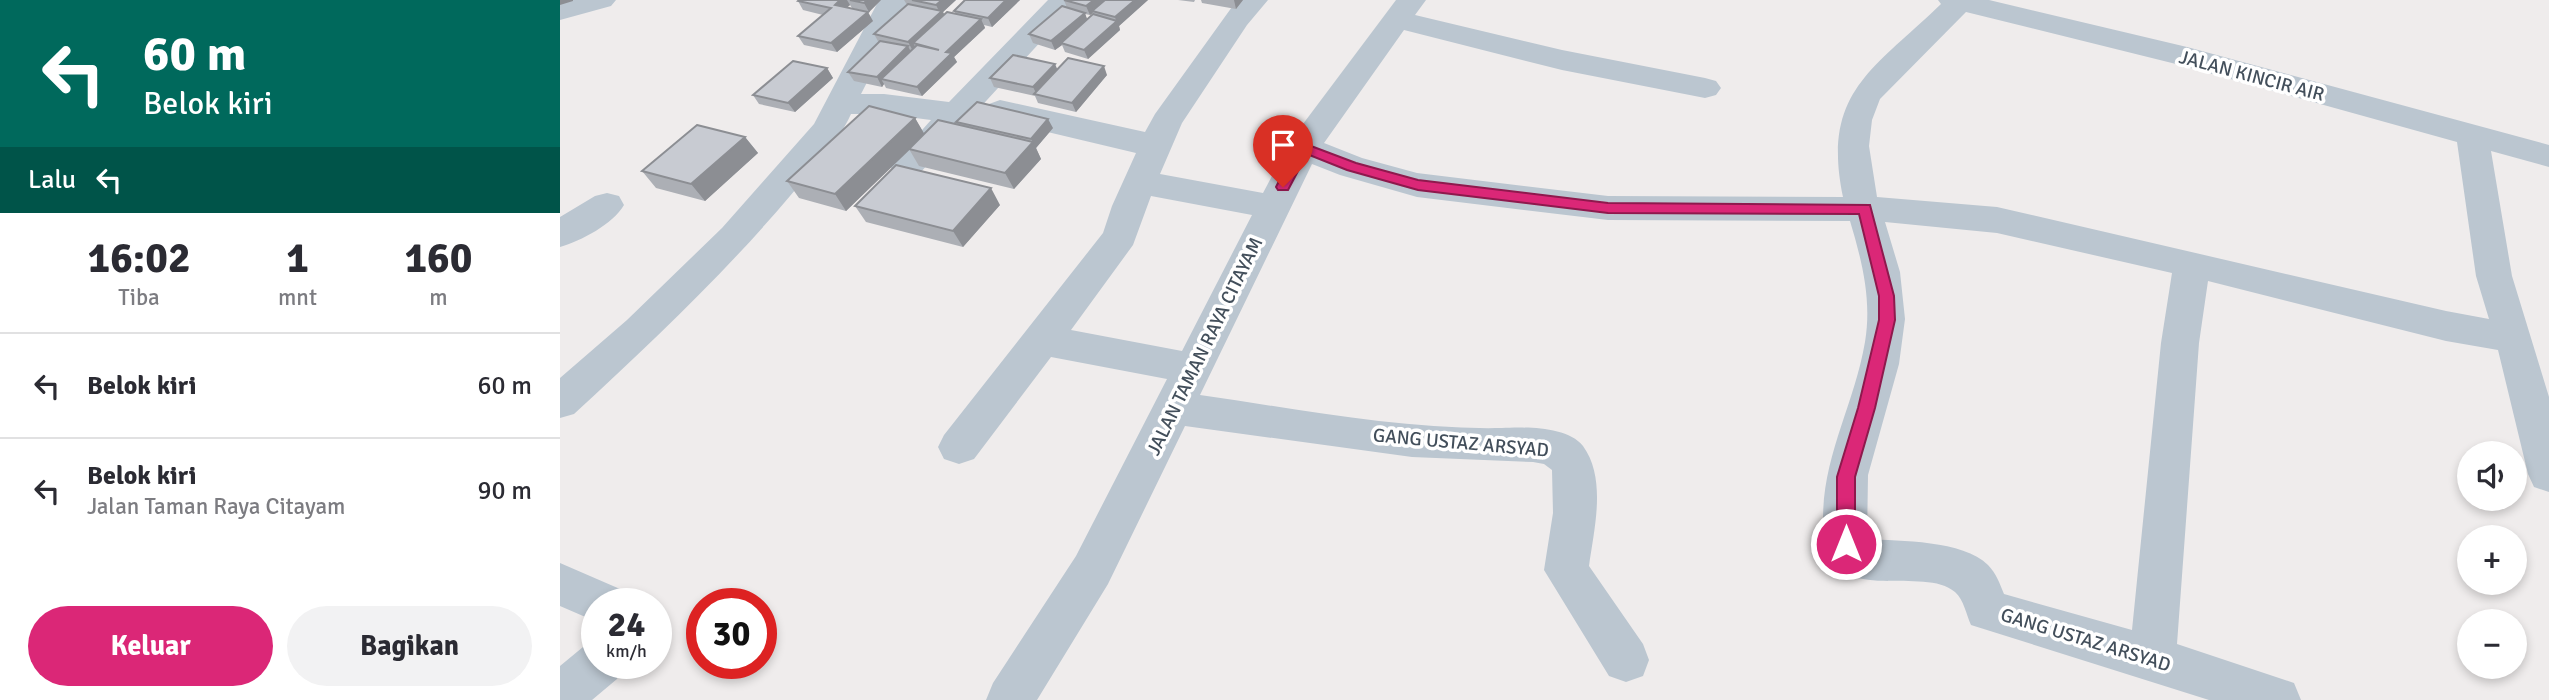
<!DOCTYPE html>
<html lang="id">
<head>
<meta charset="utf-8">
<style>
	body { margin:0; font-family:Signika,sans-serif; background:#f2f2f3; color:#2b2b33; height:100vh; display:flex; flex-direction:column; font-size:26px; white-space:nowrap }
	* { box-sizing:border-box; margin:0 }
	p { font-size:23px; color:#7c7c81 }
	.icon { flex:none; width:38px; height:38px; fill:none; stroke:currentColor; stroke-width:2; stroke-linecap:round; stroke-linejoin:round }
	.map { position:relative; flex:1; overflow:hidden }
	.sheet { display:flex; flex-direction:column; background:#fff; width:560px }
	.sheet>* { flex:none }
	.guide { background:#00695c; color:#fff; overflow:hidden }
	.tools { position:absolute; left:1897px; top:441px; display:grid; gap:14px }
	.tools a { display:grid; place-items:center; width:70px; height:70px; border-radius:50%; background:#fff; box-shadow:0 4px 10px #0003; font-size:35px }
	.speed { position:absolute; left:21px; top:588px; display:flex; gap:14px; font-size:35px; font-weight:700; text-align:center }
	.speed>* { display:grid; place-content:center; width:91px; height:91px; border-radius:50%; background:#fff; box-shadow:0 4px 10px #0003; line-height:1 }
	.speed small { font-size:18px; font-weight:400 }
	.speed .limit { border:10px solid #d22; background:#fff; color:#111 }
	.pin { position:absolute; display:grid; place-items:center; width:60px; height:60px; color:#fff; margin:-72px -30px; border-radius:50% 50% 50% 0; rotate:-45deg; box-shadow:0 0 7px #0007 }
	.pin .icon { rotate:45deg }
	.me { position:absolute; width:77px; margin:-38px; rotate:0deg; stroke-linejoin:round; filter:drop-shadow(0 0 5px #0008) }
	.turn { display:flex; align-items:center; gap:24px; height:147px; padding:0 28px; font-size:32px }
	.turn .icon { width:91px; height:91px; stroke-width:2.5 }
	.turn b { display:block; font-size:49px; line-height:60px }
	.then { display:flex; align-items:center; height:66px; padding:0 28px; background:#0003; gap:14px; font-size:26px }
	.eta { display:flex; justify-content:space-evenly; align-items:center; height:119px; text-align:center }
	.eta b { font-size:42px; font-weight:800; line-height:49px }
	.action { display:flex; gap:14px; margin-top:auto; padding:14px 28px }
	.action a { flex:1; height:80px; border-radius:42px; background:#db2777; color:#fff; font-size:28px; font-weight:800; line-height:80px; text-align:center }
	.action a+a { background:#f2f2f3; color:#2b2b33 }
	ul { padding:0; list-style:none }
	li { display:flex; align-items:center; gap:21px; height:105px; padding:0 28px; border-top:2px solid #e1e1e2 }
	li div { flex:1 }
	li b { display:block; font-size:26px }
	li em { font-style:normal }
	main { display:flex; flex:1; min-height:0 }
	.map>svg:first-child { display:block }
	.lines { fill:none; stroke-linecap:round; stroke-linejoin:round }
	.street { fill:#bbc6d0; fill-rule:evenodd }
	.wall { fill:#acafb5; fill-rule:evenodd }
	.shaded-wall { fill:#8c8e93 }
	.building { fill:#c8cbd2; stroke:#8c8e93; stroke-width:2 }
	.route { fill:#db2777; stroke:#8e194d; stroke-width:2 }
	.labels { text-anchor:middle; stroke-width:7; stroke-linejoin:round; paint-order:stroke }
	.street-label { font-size:19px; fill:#434f5b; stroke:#fff }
</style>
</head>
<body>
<main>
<section class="sheet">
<div class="guide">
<div class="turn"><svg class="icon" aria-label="left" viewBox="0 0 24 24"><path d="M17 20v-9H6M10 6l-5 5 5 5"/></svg><div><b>60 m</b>Belok kiri</div></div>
<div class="then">Lalu<svg class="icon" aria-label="left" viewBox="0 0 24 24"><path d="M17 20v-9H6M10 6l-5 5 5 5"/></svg></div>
</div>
<div class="eta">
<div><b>16:02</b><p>Tiba</p></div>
<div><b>1</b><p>mnt</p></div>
<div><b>160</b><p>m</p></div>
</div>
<ul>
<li><svg class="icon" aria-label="left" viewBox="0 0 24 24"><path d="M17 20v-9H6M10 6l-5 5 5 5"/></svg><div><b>Belok kiri</b></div><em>60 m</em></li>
<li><svg class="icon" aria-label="left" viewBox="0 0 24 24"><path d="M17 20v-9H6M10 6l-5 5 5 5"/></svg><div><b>Belok kiri</b><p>Jalan Taman Raya Citayam</p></div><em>90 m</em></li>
</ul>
<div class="action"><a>Keluar</a><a>Bagikan</a></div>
</section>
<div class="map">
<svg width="1989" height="700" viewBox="0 0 1989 700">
	<rect width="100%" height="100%" fill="#efecec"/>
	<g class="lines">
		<!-- street -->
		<path class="street" d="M8,0H56L51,6L0,20V2Z
			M319,0H349L301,94H324L389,102L488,0H519L359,174L347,178L335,174L330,166L371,120L324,114H291C277,145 252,170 230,196C164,274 90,344 14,414L0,418V378L67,320L162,228L254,124Z
			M677,0H708L687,25L622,123L600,174L703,193L731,140L836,0H866L855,15L1002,50L1145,78L1156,81L1161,88L1156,95L1145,98L1002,70L844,30L764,143L802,158L857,173L1048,196L1283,197C1261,92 1314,69 1381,4L1378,0H1429L1627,47L1989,145V167L1931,151L1952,276L1989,397V492L1974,487L1968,474L1938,350L1886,341L1648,281L1639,343L1617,644L1734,683L1741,700H1649L1411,625C1406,614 1404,600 1395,592C1364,565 1278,605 1263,545C1262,538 1263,530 1263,523C1262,456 1294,406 1305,342C1312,300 1302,261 1290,221L1048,220L857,197L780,175L752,164L640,395C739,409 841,430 942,428C964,427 1007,426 1023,446C1047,479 1034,529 1029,566L1083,644L1089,660L1083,676L1066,682L1049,676L984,570L993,513L992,470L984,464L973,462L852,457L625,426L548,584L477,700H426L433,683L516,556L607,379L491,357L414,459L399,464L384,459L378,447L384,435L543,233L552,206L576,153L429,118L424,111L429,104L440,100L585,132L595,114ZM1406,12L1620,65L1897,142L1916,276L1929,319L1886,311L1437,207L1317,197L1309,146L1312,120L1320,99ZM591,196L692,215L622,351L511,330L573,245ZM1325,222L1437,233L1612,273L1601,343L1572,630L1444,594C1440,584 1436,573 1428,565C1403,540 1340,541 1307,539L1308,475L1339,364L1345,319L1340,272Z
			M47,193L59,196L64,205C53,224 21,241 0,247V217L35,196Z
			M0,563L60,589L67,604H37V622L0,606Z
			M37,642V663H63L57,679L32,700H0V666L23,647Z"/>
	</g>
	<!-- wall -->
	<path class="wall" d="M239,0H321L309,12L292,8L290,5L287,7L313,21L277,52L244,45L238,36L263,15L243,10L238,1Z
		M344,0H396L383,12L384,14L395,13L394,11L405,0H460L432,27L424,25L425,28L394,57L397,62L362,96L326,88L324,84L322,87L294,81L288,72L319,43L314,34L347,5Z
		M504,0H588L559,26L560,30L528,59L505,52L502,45L495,50L473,43L469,34L507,8ZM533,13V14L527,19L525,14L530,15Z
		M618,0H635L634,2Z
		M641,0H683L676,9L642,3Z
		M267,68L273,78L235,112L199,104L193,95Z
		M497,70L547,75L516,112L478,103L475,96L434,87L430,78Z
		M355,118L364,134L397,125L396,122L493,128L476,148L481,159L454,189L359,166L349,149L286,211L239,198L227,181Z
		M185,137L198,153L145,201L96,188L82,171Z
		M440,205L403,247L306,222L295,206Z"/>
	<!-- shaded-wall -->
	<path class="shaded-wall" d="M0,0H13V1L0,5Z
		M280,0H287L290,5L280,14L275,5Z
		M307,0H321L309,12L304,3Z
		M382,0H396L383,12L387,20L353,43L356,48L353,51L348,42L380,13L376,5Z
		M446,0H460L432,27L428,18Z
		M534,0H548L532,11L533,13L530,15L526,6Z
		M575,0H588L559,26L560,30L528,59L524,50L556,21L555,17Z
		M674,0H683L676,9Z
		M308,12L313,21L277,52L271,43Z
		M525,13L528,22L501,43L502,45L495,50L491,41Z
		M421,19L425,28L394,57L397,62L362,96L357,87L386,52Z
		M348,46L353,56L321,79L324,84L322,87L317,77Z
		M495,64L499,73L477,95L473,87Z
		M544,66L547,75L516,112L512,103Z
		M267,68L273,78L235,112L228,103Z
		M355,118L365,135L286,211L275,194Z
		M488,119L493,128L476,148L481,159L454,189L445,173L473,142L471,139Z
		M185,137L198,153L145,201L131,184Z
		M431,188L440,205L403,247L393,231Z"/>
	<!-- building -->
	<path class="building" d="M239,0H280L275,5L308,12L271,43L238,36L271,8L238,1Z
		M290,0H307L304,3Z
		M352,0H382L376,5Z
		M405,0H446L428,18L394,11Z
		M504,0H534L526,6Z
		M545,0H575L555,17L532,11Z
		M348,4L382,11L348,42L314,34Z
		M502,6L525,13L491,41L469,34Z
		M387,12L421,19L386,52L392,53L357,87L321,79L357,45L379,50L353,43Z
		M533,14L557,21L524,50L501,43Z
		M320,41L348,46L317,77L288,72Z
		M453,55L495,64L473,87L430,78Z
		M508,58L544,66L512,103L474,94Z
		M233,61L267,68L228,103L193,95Z
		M417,102L488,119L471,139L396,122Z
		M309,106L355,118L275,194L227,181Z
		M378,120L473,142L445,173L349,149Z
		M137,125L185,137L131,184L82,171Z
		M336,165L431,188L393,231L295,206Z"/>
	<!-- route -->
	<path class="route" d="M743,143L796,163L858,180L1048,203L1310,205L1334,296L1335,320L1315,408L1295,477V544L1292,550L1286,552L1279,550L1277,544V477L1298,408L1319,320V296L1299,214L1048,213L858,190L787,170L747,154L728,190H718L716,187L738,144Z"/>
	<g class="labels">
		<!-- street labels -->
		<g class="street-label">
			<text transform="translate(1692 75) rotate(15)" y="7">JALAN KINCIR AIR</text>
			<text transform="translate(644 346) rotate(-64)" y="7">JALAN TAMAN RAYA CITAYAM</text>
			<text transform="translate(901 442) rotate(5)" y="7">GANG USTAZ ARSYAD</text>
			<text transform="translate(1526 639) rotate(17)" y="7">GANG USTAZ ARSYAD</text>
		</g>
	</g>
</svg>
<div class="tools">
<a><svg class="icon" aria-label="sound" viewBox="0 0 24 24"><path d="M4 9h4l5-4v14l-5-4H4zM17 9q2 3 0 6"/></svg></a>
<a>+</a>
<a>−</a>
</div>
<div class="speed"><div>24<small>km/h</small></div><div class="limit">30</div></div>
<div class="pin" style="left:723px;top:187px;background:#d93025"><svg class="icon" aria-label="arrive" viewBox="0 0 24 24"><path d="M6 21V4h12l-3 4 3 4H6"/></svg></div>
<svg class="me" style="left:1286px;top:544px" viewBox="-20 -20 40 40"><circle r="17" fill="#db2777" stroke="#fff" stroke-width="3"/><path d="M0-11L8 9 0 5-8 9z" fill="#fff"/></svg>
</div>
</main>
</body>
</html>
